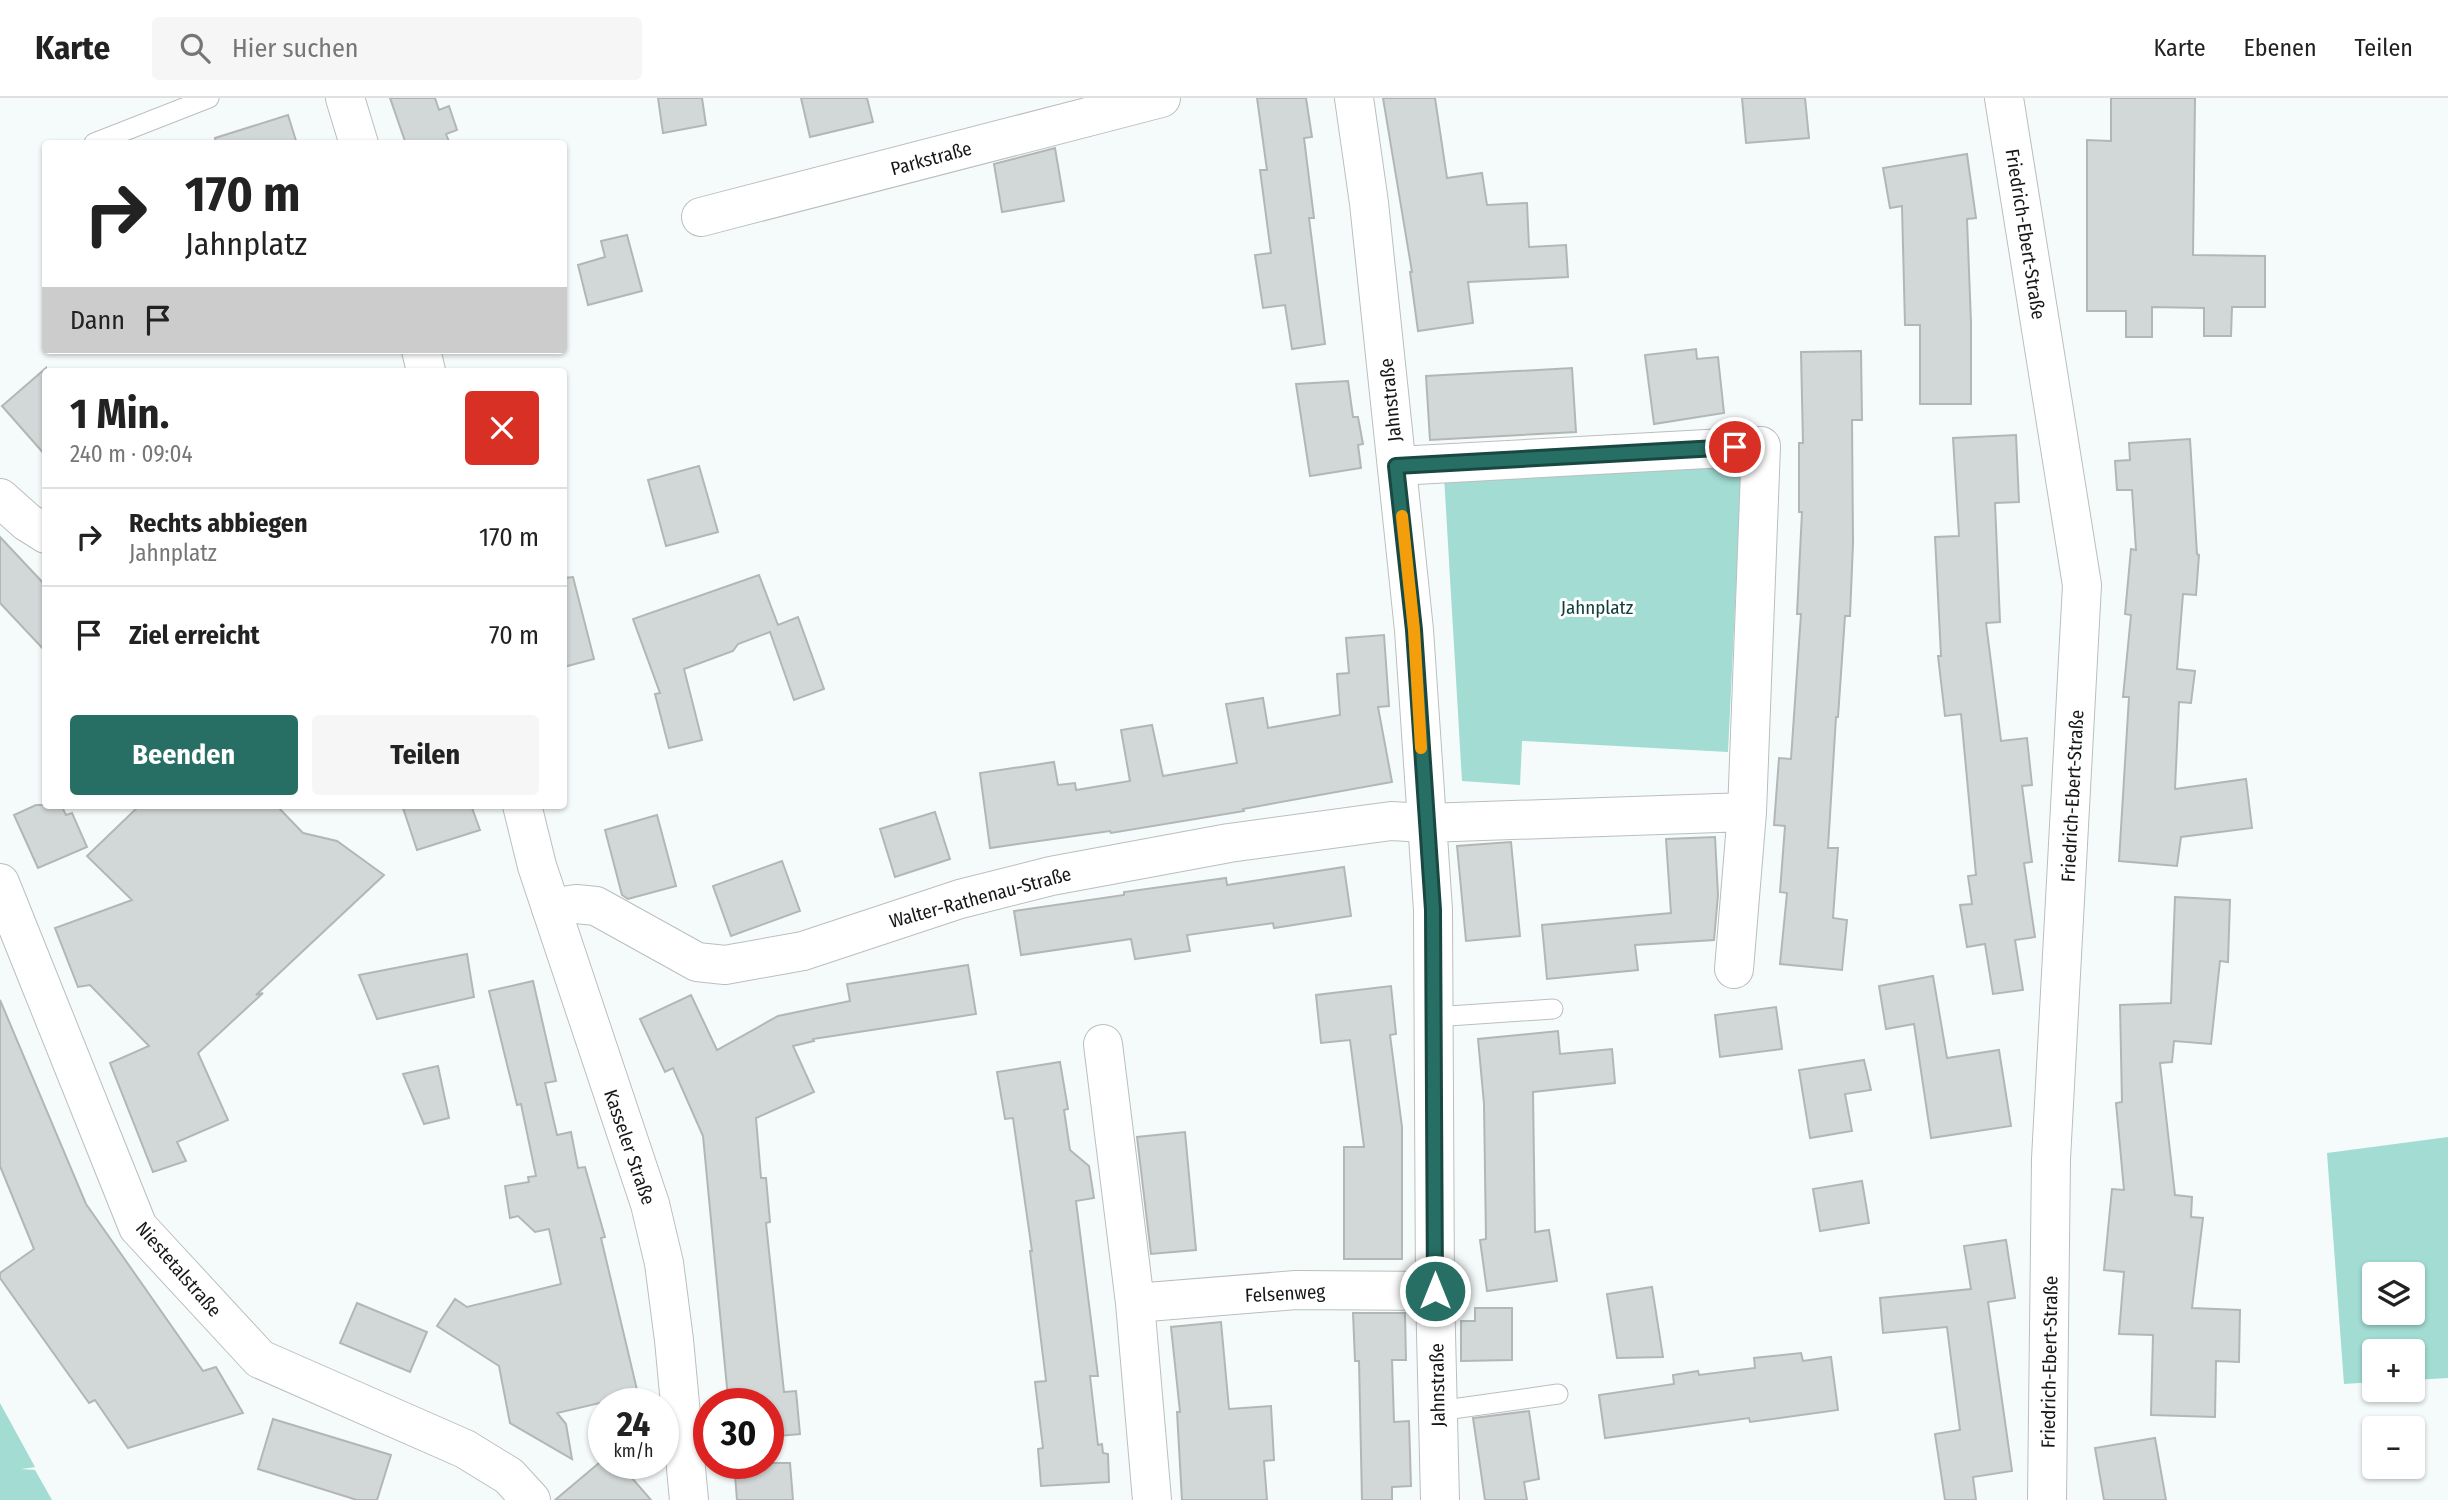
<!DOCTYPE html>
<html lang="de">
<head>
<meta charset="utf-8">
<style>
	body { margin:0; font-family:"Fira Sans Condensed",sans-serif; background:#f6f6f6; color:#222; height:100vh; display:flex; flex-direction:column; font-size:26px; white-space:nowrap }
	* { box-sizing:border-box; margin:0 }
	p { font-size:23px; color:#767676 }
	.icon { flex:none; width:38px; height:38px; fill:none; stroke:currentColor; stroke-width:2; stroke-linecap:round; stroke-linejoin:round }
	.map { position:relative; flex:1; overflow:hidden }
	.details { position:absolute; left:42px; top:270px; width:525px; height:441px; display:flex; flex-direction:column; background:#fff; border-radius:7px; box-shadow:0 2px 5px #0004 }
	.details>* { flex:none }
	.top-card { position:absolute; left:42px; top:42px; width:525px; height:214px; border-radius:7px; box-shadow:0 2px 5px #0004; background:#fff; color:#222; overflow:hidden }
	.controls { position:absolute; left:2362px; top:1164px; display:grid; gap:14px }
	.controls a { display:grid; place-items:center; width:63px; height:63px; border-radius:7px; background:#fff; box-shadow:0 2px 5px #0004; font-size:35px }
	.speed { position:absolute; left:588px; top:1290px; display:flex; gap:14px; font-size:35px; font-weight:700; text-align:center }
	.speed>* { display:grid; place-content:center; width:91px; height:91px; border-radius:50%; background:#fff; box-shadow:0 2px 5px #0004; line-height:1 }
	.speed small { font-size:18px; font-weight:400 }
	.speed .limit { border:10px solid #d22; background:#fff; color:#111 }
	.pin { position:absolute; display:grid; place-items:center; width:60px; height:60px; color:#fff; margin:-30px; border:4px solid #fff; border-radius:50%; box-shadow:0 2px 7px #0007 }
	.me { position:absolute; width:77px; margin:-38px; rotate:0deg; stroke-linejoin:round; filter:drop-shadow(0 0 5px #0008) }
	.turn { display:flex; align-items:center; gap:24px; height:147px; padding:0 28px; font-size:32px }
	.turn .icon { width:91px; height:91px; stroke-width:2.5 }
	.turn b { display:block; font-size:49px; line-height:60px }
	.then { display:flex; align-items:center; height:66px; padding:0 28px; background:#0003; gap:14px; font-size:26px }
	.round { display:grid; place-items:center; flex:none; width:74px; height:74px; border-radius:7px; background:#f6f6f6 }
	.headline { display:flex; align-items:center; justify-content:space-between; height:119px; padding:0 28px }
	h1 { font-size:42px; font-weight:700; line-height:52px }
	.primary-button { display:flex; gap:14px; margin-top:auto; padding:14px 28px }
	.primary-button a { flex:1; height:80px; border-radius:7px; background:#276f65; color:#fff; font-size:28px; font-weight:700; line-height:80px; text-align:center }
	.primary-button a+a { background:#f6f6f6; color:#222 }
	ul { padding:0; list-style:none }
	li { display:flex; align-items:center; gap:21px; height:98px; padding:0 28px; border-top:2px solid #e0e0e0 }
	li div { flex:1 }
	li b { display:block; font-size:26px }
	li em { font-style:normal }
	header { display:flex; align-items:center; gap:42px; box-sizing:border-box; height:98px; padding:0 35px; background:#fff; border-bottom:2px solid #e0e0e0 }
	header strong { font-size:33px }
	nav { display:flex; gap:38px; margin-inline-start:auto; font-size:24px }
	.search { width:490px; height:63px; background:#f6f6f6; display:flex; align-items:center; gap:18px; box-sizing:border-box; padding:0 24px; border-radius:7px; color:#767676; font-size:26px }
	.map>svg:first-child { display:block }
	.green { fill:#a2dcd3; fill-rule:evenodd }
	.building { fill:#d2d8d7; stroke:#b2b7b6; stroke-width:2 }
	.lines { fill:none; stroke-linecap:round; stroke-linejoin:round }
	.service-casing { stroke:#babfbe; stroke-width:21 }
	.minor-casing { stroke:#babfbe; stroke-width:40 }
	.secondary-casing { stroke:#babfbe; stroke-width:40 }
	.service { stroke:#fff; stroke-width:19 }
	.minor { stroke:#fff; stroke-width:38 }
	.secondary { stroke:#fff; stroke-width:38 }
	.route-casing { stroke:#194842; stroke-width:18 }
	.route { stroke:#276f65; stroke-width:12 }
	.slow { stroke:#f59e0b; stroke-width:12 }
	.labels { text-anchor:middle; stroke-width:6; stroke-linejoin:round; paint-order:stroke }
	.street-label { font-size:19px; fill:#161817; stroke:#fff }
	.park-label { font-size:19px; fill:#0d3d38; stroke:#fff }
</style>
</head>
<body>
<header>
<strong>Karte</strong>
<div class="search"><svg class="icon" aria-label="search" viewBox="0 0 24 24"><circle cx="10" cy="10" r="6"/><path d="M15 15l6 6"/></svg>Hier suchen</div>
<nav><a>Karte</a><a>Ebenen</a><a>Teilen</a></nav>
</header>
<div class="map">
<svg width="2448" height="1402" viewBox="0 0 2448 1402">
	<rect width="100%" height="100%" fill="#f5fbfa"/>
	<!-- green -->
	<path class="green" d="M1742,365L1728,654L1522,643L1520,687L1462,683L1444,378Z
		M2448,1039V1280L2413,1282V1253H2375V1284L2344,1286L2327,1055ZM2375,1176H2413V1214H2375Z
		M0,1305L35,1369L21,1371L35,1372L52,1402H0Z"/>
	<!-- building -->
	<path class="building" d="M390,0H435L439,12L449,8L457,32L446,36L450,46H406Z
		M658,0H702L706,27L663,35Z
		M801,0H867L873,24L810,39Z
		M1257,0H1306L1312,39L1304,40L1314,120H1309L1325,246L1292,251L1285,207L1263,210L1255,157L1271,155L1260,72H1267Z
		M1383,0H1435L1447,80L1482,75L1487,107L1527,105L1529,149L1566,147L1568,179L1468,184L1473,225L1418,233L1410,174H1412Z
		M1742,0H1805L1809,40L1746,45Z
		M2111,0H2195L2193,157L2265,158V209H2232L2231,238H2204V210L2152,209V239H2126V213H2087V42L2111,43Z
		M288,17L297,46H216L215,40Z
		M1055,50L1064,103L1002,114L994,66Z
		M1967,56L1976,120L1967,121L1971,225V306H1920V227H1905L1902,108L1890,110L1883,70Z
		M627,137L642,193L588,207L578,167L605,159L601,143Z
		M1696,251L1697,261L1718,259L1724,315L1654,326L1645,257Z
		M1861,253L1862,322H1852L1853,445L1850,518H1845L1838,619H1836L1828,750H1838L1833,820L1847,822L1842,872L1780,866L1787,795L1780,794L1785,728L1774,727L1779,660L1791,661L1801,516H1797L1802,414H1799V345H1803L1801,254Z
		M46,270V358L2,308Z
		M1572,270L1576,334L1430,342L1426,278Z
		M1348,283L1353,319H1358L1363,346L1358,347L1361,370L1310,378L1296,286Z
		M2016,337L2019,404L1995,405L2000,524L1986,525L2001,643L2027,640L2032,687L2022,688L2032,764L2024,765L2035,839L2015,842L2023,892L1993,896L1985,846L1967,849L1960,807L1972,806L1968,778L1976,777L1961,616L1945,618L1938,558H1941L1935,439L1959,438L1953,340Z
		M2190,341L2197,456L2199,457L2196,497L2183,496L2177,571L2195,573L2191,605L2179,604L2175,691L2246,681L2252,730L2181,739L2177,768L2119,763L2129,599H2123L2131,517L2125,516L2131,451L2136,452L2132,392H2117L2115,363L2130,362L2129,345Z
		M699,368L718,434L666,448L648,382Z
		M0,439L46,488V554L0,505Z
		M759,477L778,527L798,519L824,591L794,602L770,534L738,546L733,553L684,571L702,642L669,650L655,596L660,595L633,521Z
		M573,479L594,561L564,569V480Z
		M1384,537L1389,608L1378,609L1392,684L1243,711L1244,713L1111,735L1110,733L990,750L980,675L1054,664L1058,687L1075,685L1076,692L1130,683L1121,632L1152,627L1163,678L1237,665L1226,606L1263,600L1268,630L1340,617L1337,576L1349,575L1346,540Z
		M36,707H61L66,717L72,715L87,749L38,770L14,717Z
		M140,707H276L303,735L337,743L384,777L256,897L263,895L198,955L228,1022L177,1044L186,1063L153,1074L110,965L149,948L90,887L78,889L55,830L132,802L87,758Z
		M402,707H471L480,732L417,752Z
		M935,714L950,761L895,779L880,731Z
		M657,717L676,788L628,801L622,797L605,732Z
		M1715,739L1718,797L1714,842L1635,847L1638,872L1547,881L1542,827L1671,815L1666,741Z
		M1511,744L1520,838L1466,843L1457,748Z
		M782,763L800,813L731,838L713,788Z
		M1344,769L1351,818L1274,830L1273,825L1187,837L1190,853L1135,861L1131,841L1021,857L1014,813L1124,797V794L1226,780L1227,787Z
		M2175,799L2230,802L2228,864L2220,863L2211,946L2174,943L2172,964L2160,965L2175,1097L2192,1099L2191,1119L2203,1120L2192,1210L2240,1212L2239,1264L2216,1263L2215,1319L2151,1317L2153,1237L2119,1236L2124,1174L2104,1172L2112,1091L2124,1092L2116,1005L2122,1004L2120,907L2171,905Z
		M467,856L474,899L377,921L359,877Z
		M968,867L976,916L813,941L814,943L793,948L814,994L756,1020L761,1080H766L770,1124L766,1125L784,1294L796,1293L800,1336L768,1339V1306H735L734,1300H728L703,1038L673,970L665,974L640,921L691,897L717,952L778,918L850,903L847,886Z
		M1933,878L1947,960L1999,952L2011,1028L1931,1040L1914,926L1886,931L1879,888Z
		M533,883L556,983L545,985L557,1037L571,1034L578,1070L585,1069L605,1139L601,1140L638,1296L557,1315L566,1326L572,1361L510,1325L499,1268L437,1228L455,1201L467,1209L561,1186L549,1131L535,1134L518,1118L510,1120L505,1088L529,1084L528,1079L536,1078L521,1006L517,1007L489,893Z
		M1391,888L1396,936L1390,937L1402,1029V1161H1344V1049H1364L1350,942L1321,945L1316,897Z
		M0,902L86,1106L203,1273L216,1269L243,1315L128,1350L95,1302L89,1305L0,1180V1175L34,1151L0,1068Z
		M1776,909L1782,951L1720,959L1715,917Z
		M1558,933L1560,956L1612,951L1615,985L1533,994L1535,1134L1549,1132L1557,1183L1487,1193L1480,1142L1486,1141L1484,1006L1478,941Z
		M1864,962L1871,992L1845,996L1852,1033L1810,1040L1799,972Z
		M1060,964L1068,1011L1064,1012L1070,1052L1089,1068L1094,1100L1076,1103L1098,1278H1090L1098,1347L1102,1346L1103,1355L1108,1356L1109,1384L1041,1388L1038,1351L1043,1350L1035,1284L1046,1283L1030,1153H1032L1013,1020L1005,1021L997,974Z
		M438,968L449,1020L424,1026L403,976Z
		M1185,1034L1196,1152L1151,1156L1137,1039Z
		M1862,1083L1869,1125L1820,1133L1813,1091Z
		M2006,1142L2015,1200L1988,1204L2012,1373L1973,1379L1976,1402H1945L1935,1336L1960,1332L1947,1229L1883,1235L1880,1200L1971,1191L1964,1148Z
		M1652,1189L1663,1259L1617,1260L1607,1196Z
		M357,1205L427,1234L410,1274L340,1245Z
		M1475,1210H1512V1262L1461,1263V1223H1475Z
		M1353,1215H1405L1406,1262H1392L1394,1324L1409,1323L1411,1388L1392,1389V1402H1362L1359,1263H1355Z
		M1221,1224L1229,1311L1271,1308L1274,1362L1264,1363L1267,1402H1182L1177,1314H1180L1171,1229Z
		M1801,1255L1803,1263L1831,1259L1838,1312L1750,1324L1749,1320L1605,1340L1599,1297L1674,1286L1673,1277L1698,1273L1699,1277L1755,1270L1754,1260Z
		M1529,1313L1539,1381L1524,1384L1527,1402H1485L1473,1320Z
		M273,1321L391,1357L377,1402H357L258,1371Z
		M2155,1340L2166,1402H2104L2095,1350Z
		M599,1365H619L651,1402H555Z
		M734,1365H790L793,1402H737Z"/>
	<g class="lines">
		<defs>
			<path id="service" d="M94,45L209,0
				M1434,919L1553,911
				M1438,1313L1558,1296"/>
			<path id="minor" d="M1354,0L1369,105L1414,532L1433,812L1435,1193L1440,1402
				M2004,0L2082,487L2051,1061L2047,1402
				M701,119L1161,0
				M0,400L27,424L46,436
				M551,810L576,806L596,808L697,864L725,867L803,853L960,801L1051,778L1229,745L1391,723L1426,725L1747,714L1761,348L1397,368
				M1734,871L1747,714
				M1103,946L1135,1205L1152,1402
				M1135,1205L1296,1192L1435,1193"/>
			<path id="secondary" d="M345,0L359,46
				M421,252L426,273
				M522,707L537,768L650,1106L664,1165L674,1242L689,1402
				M0,785L138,1129L260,1261L465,1351L509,1378L531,1402"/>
		</defs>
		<!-- service casing -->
		<use href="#service" class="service-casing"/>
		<!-- minor casing -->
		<use href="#minor" class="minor-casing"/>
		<!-- secondary casing -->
		<use href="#secondary" class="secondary-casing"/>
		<!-- service -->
		<use href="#service" class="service"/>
		<!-- minor -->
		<use href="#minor" class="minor"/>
		<!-- secondary -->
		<use href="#secondary" class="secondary"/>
	</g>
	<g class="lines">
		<defs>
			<path id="route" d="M1435,1193L1433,812L1414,532L1396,368L1735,349"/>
		</defs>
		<!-- route casing -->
		<use href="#route" class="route-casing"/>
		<!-- route -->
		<use href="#route" class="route"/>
		<!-- slow -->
		<path class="slow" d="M1402,418L1414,532L1421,650"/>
	</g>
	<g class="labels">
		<!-- street labels -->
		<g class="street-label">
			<text transform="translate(931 60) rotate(-15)" y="7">Parkstraße</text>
			<text transform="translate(2026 136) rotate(81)" y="7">Friedrich-Ebert-Straße</text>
			<text transform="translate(1390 302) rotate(-96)" y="7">Jahnstraße</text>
			<text transform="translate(2072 698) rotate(-87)" y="7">Friedrich-Ebert-Straße</text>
			<text transform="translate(980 799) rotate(-15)" y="7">Walter-Rathenau-Straße</text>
			<text transform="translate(630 1049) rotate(71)" y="7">Kasseler Straße</text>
			<text transform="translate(179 1171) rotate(49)" y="7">Niestetalstraße</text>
			<text transform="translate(1285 1195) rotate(-3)" y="7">Felsenweg</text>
			<text transform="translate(2049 1264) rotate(-89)" y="7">Friedrich-Ebert-Straße</text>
			<text transform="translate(1437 1287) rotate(-91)" y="7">Jahnstraße</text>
		</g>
		<!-- park labels -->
		<g class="park-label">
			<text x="1597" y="516">Jahnplatz</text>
		</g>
	</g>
</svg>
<div class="controls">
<a><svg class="icon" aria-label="layers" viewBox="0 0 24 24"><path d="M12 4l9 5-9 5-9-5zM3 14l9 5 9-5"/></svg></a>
<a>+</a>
<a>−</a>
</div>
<div class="speed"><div>24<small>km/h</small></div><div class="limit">30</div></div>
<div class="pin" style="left:1735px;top:349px;background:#d93025"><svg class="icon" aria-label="arrive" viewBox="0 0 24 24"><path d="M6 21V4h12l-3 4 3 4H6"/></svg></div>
<svg class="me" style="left:1435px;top:1193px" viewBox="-20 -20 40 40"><circle r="17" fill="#276f65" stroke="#fff" stroke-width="3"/><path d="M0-11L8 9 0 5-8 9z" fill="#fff"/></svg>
<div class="top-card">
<div class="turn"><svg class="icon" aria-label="right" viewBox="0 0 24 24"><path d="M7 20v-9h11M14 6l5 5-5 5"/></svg><div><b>170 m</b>Jahnplatz</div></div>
<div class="then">Dann<svg class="icon" aria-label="arrive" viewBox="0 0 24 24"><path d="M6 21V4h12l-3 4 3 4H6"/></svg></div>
</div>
<section class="details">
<div class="headline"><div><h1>1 Min.</h1><p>240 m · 09:04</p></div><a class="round" style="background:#d93025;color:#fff"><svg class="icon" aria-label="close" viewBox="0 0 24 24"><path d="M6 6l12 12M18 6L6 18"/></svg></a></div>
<ul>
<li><svg class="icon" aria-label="right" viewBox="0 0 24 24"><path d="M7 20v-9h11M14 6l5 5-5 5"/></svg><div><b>Rechts abbiegen</b><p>Jahnplatz</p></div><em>170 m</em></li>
<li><svg class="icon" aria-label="arrive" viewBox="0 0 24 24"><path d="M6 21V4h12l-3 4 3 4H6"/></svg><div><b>Ziel erreicht</b></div><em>70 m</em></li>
</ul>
<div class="primary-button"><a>Beenden</a><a>Teilen</a></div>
</section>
</div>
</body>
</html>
